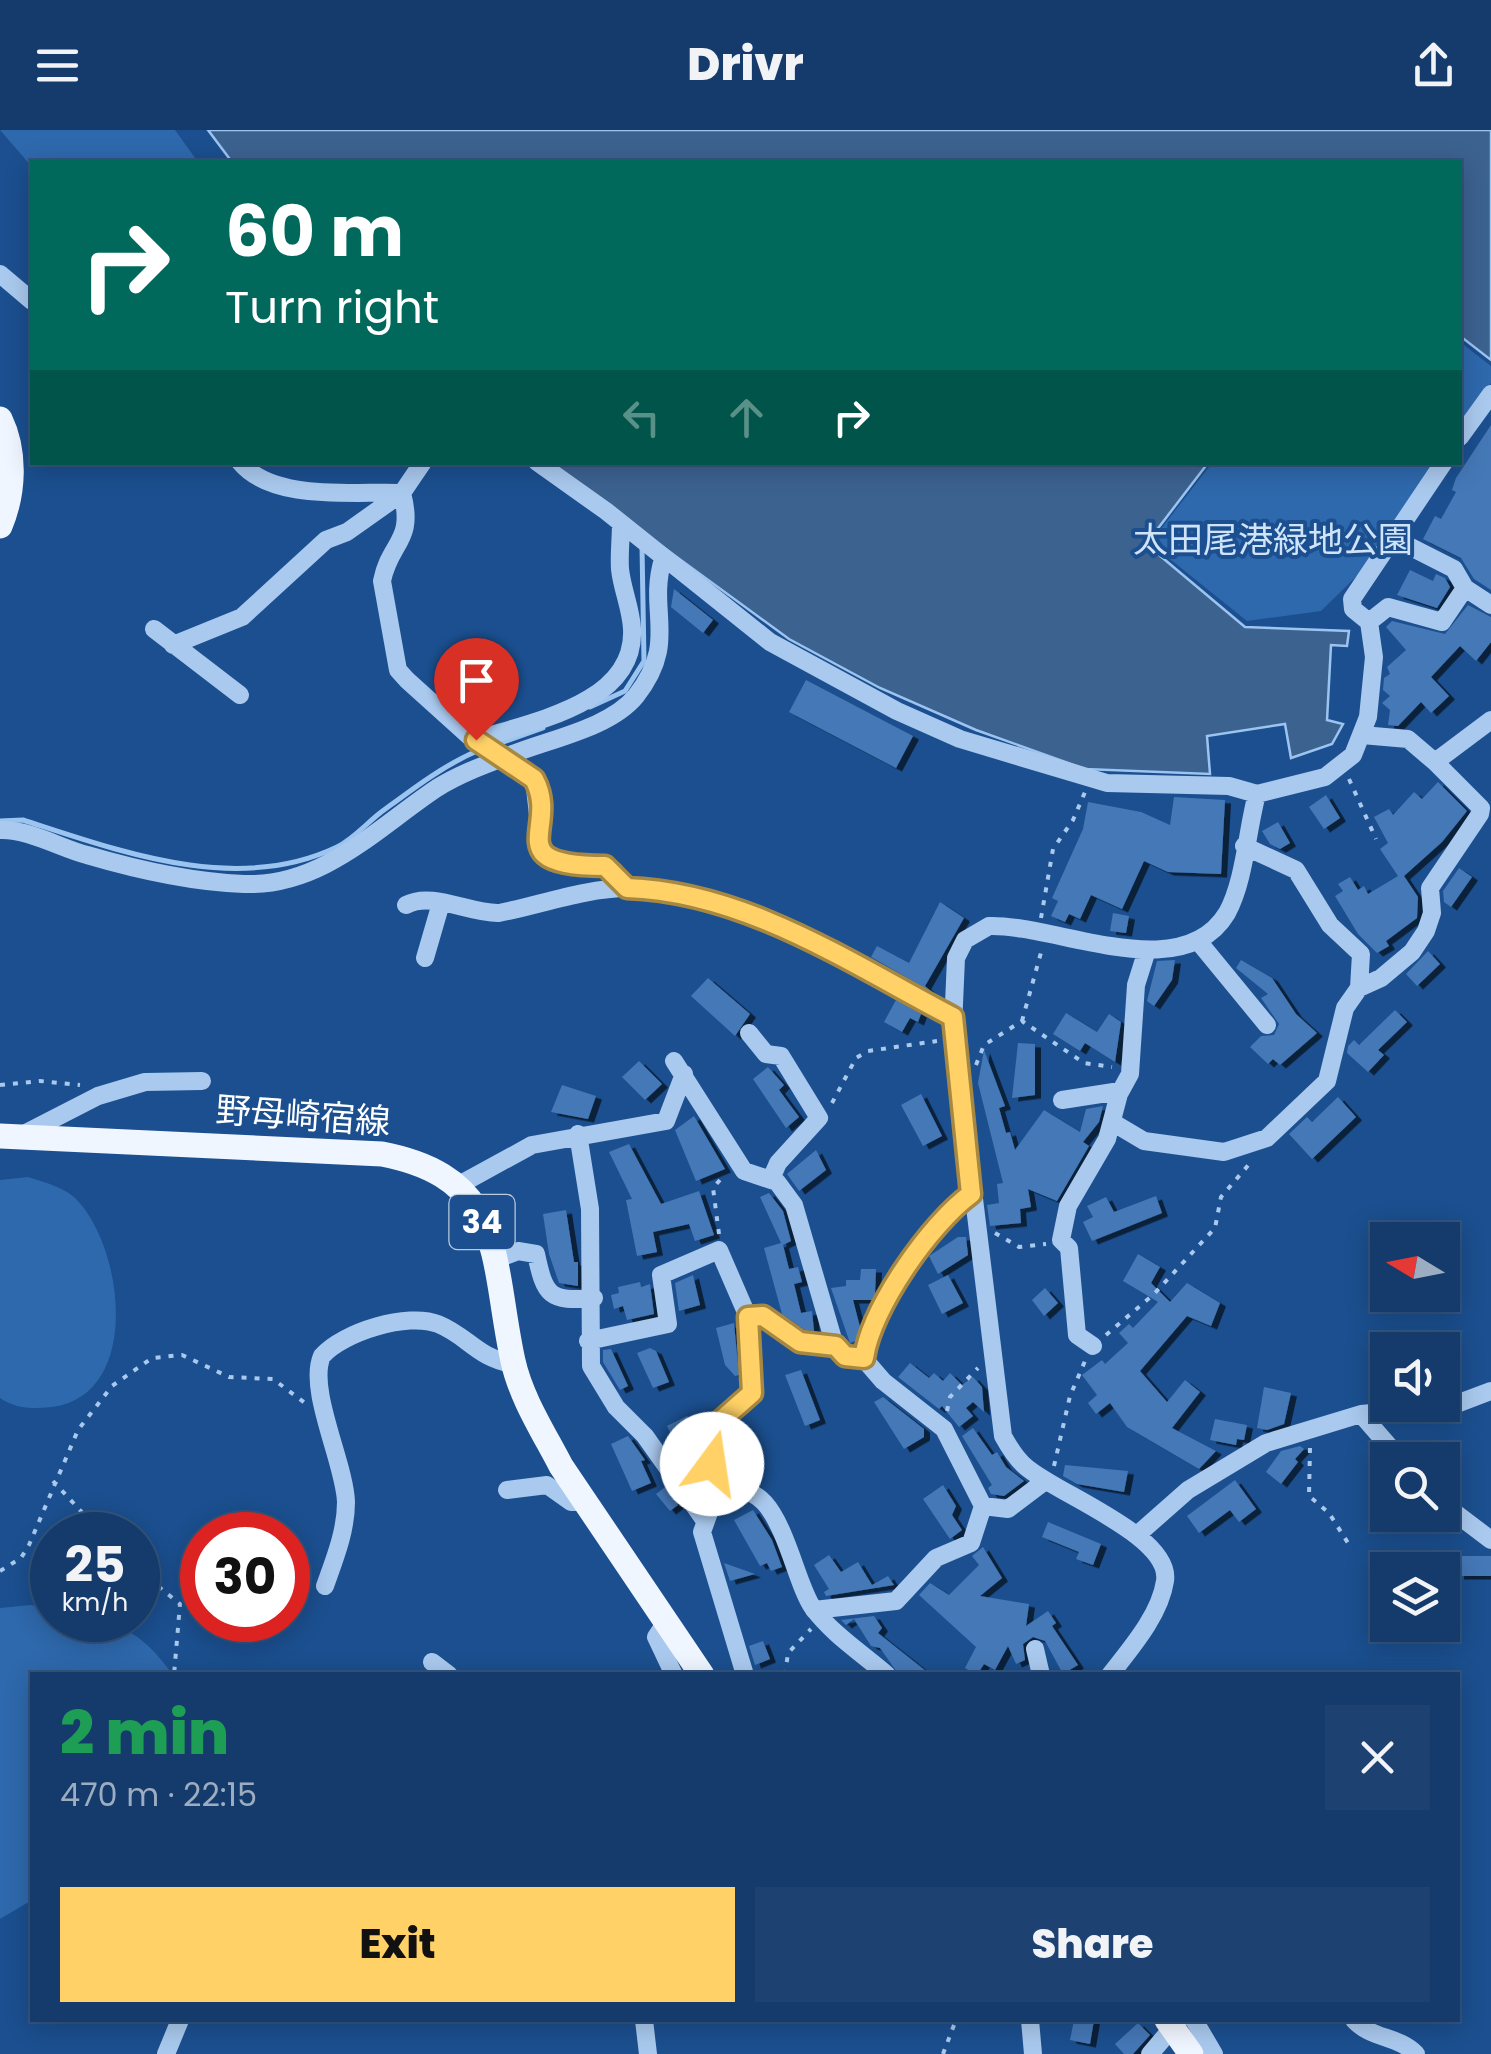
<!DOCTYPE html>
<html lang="en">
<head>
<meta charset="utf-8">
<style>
	body { margin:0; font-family:Poppins,"Noto Sans JP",sans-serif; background:#1d4271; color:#f1f3f6; height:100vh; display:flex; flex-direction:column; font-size:38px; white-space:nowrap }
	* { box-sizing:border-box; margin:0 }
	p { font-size:32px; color:#9dadc1 }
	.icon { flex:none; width:55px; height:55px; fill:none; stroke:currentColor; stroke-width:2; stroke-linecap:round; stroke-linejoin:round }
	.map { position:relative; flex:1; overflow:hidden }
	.panel { position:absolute; left:30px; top:1542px; width:1430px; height:350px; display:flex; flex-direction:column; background:#143b6b; border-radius:0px; box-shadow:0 5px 25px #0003,0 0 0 2px #33557e }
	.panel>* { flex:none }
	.top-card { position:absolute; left:30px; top:30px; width:1432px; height:305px; border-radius:0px; box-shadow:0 5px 25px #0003,0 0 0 2px #33557e; background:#00695c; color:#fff; overflow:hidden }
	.needle { width:65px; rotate:280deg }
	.fabs { position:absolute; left:1370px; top:1092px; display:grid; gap:20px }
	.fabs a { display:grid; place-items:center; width:90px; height:90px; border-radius:0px; background:#143b6b; box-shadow:0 5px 25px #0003,0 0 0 2px #33557e; font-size:50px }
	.speed { position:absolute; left:30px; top:1382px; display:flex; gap:20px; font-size:50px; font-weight:700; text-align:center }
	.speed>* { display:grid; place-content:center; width:130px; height:130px; border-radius:50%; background:#143b6b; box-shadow:0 5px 25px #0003,0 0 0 2px #33557e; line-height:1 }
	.speed small { font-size:25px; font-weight:400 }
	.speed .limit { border:15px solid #d22; background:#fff; color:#111 }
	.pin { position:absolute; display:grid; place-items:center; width:85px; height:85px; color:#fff; margin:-102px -42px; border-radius:50% 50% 50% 0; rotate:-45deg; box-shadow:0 0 10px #0007 }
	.pin .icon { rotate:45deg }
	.me { position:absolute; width:110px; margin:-55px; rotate:14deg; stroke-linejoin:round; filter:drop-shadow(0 0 8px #0008) }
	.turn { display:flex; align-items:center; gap:35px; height:210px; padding:0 30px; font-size:45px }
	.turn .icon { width:130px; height:130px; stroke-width:2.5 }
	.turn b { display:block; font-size:70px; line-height:85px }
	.lanes { display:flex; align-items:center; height:95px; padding:0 30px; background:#0003; justify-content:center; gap:50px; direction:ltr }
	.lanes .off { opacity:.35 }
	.round { display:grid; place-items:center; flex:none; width:105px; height:105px; border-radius:0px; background:#1d4271 }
	.headline { display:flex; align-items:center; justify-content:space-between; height:170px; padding:0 30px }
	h1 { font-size:60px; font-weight:800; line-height:75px; color:#1e9e55 }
	.cta { display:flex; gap:20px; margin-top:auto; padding:20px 30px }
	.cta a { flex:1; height:115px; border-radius:0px; background:#ffd166; color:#111; font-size:40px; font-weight:800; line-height:115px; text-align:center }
	.cta a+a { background:#1d4271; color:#f1f3f6 }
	header { display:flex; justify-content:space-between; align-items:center; height:130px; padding:0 30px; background:#143b6b; font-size:45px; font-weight:800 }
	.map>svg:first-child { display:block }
	.green { fill:#2e69ad }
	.water { fill:#3c6290; stroke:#9cc4f0; stroke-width:2.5 }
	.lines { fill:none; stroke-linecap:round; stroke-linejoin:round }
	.stream { stroke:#9cc4f0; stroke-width:5 }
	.building { fill:#4478b7; filter:url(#shadow) }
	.path { stroke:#a9c9ee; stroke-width:4; stroke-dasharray:5 8; stroke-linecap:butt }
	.minor { stroke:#a9c9ee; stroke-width:18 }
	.major { stroke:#f0f6ff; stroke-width:25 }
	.route-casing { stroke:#a68842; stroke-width:25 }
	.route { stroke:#ffd166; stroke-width:18 }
	.labels { text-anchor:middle; stroke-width:8; stroke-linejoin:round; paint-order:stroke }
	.shield { fill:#1b4f8f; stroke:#bbcadd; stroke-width:2.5 }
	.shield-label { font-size:32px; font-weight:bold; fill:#fff }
	.park-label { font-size:35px; fill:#cfe3fa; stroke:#1b4f8f }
	.street-label { font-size:35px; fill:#fff; stroke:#1b4f8f }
</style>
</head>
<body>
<header><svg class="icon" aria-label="menu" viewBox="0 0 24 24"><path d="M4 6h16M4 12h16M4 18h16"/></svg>Drivr<svg class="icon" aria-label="share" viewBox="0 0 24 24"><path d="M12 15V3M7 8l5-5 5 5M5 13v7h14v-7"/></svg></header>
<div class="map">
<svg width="1491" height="1924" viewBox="0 0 1491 1924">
	<defs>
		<filter id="shadow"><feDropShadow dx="6" dy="3.5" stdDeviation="0" flood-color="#0009"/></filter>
	</defs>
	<rect width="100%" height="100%" fill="#1b4f8f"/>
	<!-- green -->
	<path class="green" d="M0,0H175L198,32H32V37Z
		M1460,212L1491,236V253L1460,292Z
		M1212,333H1435L1360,443L1321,481L1247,491L1150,413Z
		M28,1047C44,1052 66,1058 77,1070C124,1119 142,1265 52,1277C33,1279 16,1279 0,1268V1050Z
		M31,1475L52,1479V1490C114,1490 136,1494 173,1545H32V1770L0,1789V1478Z"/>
	<!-- water -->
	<path class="water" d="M208,0H1491V230L1460,206V32H232Z
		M548,333H1208L1146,414L1245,497L1349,501L1347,516L1331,515L1327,590L1343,594L1332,614L1291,628L1285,594L1207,606L1210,644L1085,639L976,600L880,558L789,509Z"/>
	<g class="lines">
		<!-- stream -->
		<path class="stream" d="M590,577L625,561L644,531L642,417
			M492,616L543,598
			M0,691L23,690C122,722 237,765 337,717C353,709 366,694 380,683C410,661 442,636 477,621"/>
	</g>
	<!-- building -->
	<path class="building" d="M1491,295V460L1474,449L1461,428L1423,409L1435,386L1441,389L1456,362L1452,360L1456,348Z
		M1410,440L1433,451L1436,444L1445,448L1450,457L1437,478L1397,465Z
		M674,459L713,490L703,503L671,477Z
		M1468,475L1491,487V512L1476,531L1460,516L1431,547L1449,566L1431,583L1421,572L1398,596L1388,595L1390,580L1382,573L1390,566L1383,560L1384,548L1390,544L1387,537L1406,520L1386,497L1392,491L1445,504Z
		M806,550L913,606L896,638L789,582Z
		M1438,652L1467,681L1442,712L1404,746L1418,767L1417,788L1386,811L1389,816L1377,823L1358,804L1335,766L1343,761L1338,754L1350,747L1358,760L1364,756L1368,764L1398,746L1380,719L1388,713L1374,687L1389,679L1393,685L1414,662L1422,669Z
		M1326,665L1340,688L1324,699L1309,677Z
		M1174,667L1225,670L1221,744L1168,742L1144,731L1122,779L1091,765L1080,789L1069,784L1065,792L1051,786L1058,771L1052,768L1083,699L1088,672L1141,682L1170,695Z
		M1278,692L1290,713L1280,719L1270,714L1262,701Z
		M1459,738L1472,747L1451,777L1444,772L1443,761Z
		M940,772L964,788L925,856L932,862L871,827L877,816L909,833Z
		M1113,783L1129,786L1126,803L1110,801Z
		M1428,821L1440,834L1417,856L1406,844Z
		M1175,830L1172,850L1154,876L1147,871L1157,831Z
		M1241,830L1272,848L1296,884L1317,903L1280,935L1273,929L1268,934L1250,917L1261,906L1274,905L1279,894L1261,868L1268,864L1236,838Z
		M708,848L750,884L735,906L691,866Z
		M896,870L921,884L918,892L910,888L902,902L884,892Z
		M1395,880L1407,892L1378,920L1384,925L1368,942L1347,923L1348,916L1354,910L1359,915Z
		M1066,883L1097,902L1109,884L1121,892L1115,932L1085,913L1080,921L1053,904Z
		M1018,913L1035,914V965L1012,968Z
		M984,920L1005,976L999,978L1006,1003L1010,1002L1015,1020L1044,980L1080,1002L1086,979L1103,976L1099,992L1083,1012L1089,1016L1057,1071L1028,1059L1031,1077L1020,1079L1021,1093L990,1096L987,1075L999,1073L997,1054L1003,1053L978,953Z
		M639,931L662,954L645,970L622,947Z
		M768,937L784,955L779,960L799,987L786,998L753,949Z
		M562,955L596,966L588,989L551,982Z
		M921,964L942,1006L923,1016L901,975Z
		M1338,967L1356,987L1312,1029L1289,1004L1307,987L1312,992Z
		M694,986L725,1039L696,1051L675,1000Z
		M629,1014L661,1074L699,1061L714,1105L695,1111L689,1094L653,1102L657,1122L637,1126L626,1070L632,1069L609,1022Z
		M816,1020L826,1040L799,1061L787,1044Z
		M769,1063L783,1081L791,1111L783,1115L789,1139L798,1137L802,1152L794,1154L801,1183L812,1181L814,1201L805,1200L782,1184L764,1118L781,1113L760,1067Z
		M1156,1066L1162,1083L1092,1111L1083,1092L1093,1087L1087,1076L1106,1067L1114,1082Z
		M566,1080L574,1132H578V1156L559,1153L549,1124L543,1084Z
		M958,1107H966L968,1125L938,1144L929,1126Z
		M1138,1124L1160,1137L1151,1153L1170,1172L1187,1153L1220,1173L1211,1196L1187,1186L1140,1241L1167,1272L1185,1250L1200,1262L1172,1298L1216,1321L1199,1339L1127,1297L1110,1273L1096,1284L1088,1273L1097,1265L1082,1245L1102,1230L1105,1234L1128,1213L1119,1203L1129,1194L1133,1198L1158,1172L1123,1151Z
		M861,1139H876L875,1164L872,1170H853L860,1197L855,1211L850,1213L831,1158L846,1156V1150H860Z
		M693,1145L700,1175L679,1181L675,1153Z
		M948,1145L963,1173L942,1184L928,1155Z
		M640,1152L641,1157L650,1154L654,1184L627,1190L623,1176L614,1179L611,1165L619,1163L618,1157Z
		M1045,1158L1058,1173L1044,1186L1032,1170Z
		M734,1193L739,1245L735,1246L725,1235L716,1198Z
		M650,1218L656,1221L669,1252L653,1258L637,1223Z
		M611,1219L628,1256L620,1260L603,1232V1220Z
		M910,1233L929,1248L934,1243L943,1251L950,1243L962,1255L973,1247L982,1257L984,1282L973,1272L966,1278L973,1286L959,1297L942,1276L939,1279L898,1247Z
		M801,1240L820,1290L805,1296L785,1245Z
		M1264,1257L1291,1263L1284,1294L1267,1300L1257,1298Z
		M883,1267L924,1299V1307L904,1319L874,1272Z
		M687,1286L702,1318L699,1348L692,1351L680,1334L683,1328L667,1296Z
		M1215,1289L1247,1295L1244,1310L1237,1309L1236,1315L1210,1310Z
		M739,1294L757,1325L743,1333L728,1310L730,1300Z
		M973,1298L992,1325L997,1322L1006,1337L1024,1351L1004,1366L991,1364L988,1358L992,1355L962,1306Z
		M628,1306L645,1330L641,1331L651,1353L632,1361L611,1314Z
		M1300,1316L1304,1319L1295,1329L1298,1332L1281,1354L1266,1342L1281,1321Z
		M1065,1335L1128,1341L1124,1362L1077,1354L1063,1346Z
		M1235,1350L1256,1379L1239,1392L1230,1380L1199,1403L1187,1386Z
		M943,1355L956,1376L952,1385L962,1400L950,1409L923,1369Z
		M665,1357L678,1375L670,1381L656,1364Z
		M753,1380L772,1410L782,1437L771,1441L767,1433L760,1436L734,1390Z
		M1048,1392L1101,1414L1093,1435L1076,1429L1079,1422L1042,1407Z
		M983,1417L1002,1448L980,1466L1029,1474L1026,1496L1048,1481L1056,1493L1052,1496L1078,1535L1063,1544L1045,1511L1033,1507L1023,1514L1025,1530L1016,1534L1008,1516L995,1540L984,1534L977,1545L965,1538L976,1517L919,1465L930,1453L949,1465L979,1435L972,1426Z
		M829,1425L841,1442L858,1432L872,1455L888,1446L894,1455L826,1466L824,1462L829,1459L814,1435Z
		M1459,1426H1491V1446H1458Z
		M724,1433L755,1444L730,1451Z
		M874,1486L882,1498L878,1503L931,1545H899L880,1518L871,1516L854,1489L846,1495L841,1490Z
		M763,1511L770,1529L755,1535L749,1516Z
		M1074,1890H1094L1090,1914L1070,1910Z
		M1138,1893L1150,1905L1133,1924H1124L1115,1914Z"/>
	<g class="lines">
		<!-- path -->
		<path class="path" d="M1349,649L1376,709
			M1041,788L1053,719L1073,690L1085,662
			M1022,891L1042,819
			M976,935L984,915L1022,891L1084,933L1112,937
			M0,955L40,951L80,955
			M832,973L856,928L868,921L937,911
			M995,1103L1019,1117L1046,1114
			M719,1104L713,1058L725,1044
			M1106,1205L1154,1164L1215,1098L1221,1067L1251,1032
			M947,1281L950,1267L978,1238
			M1310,1318L1309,1366L1329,1383L1348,1413
			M1054,1336L1070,1266L1085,1231
			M53,1351L103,1405
			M138,1440L180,1474L174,1545
			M0,1441L21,1428L29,1415L78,1300L112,1256L152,1228L182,1225L229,1247L273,1249L305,1273
			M785,1545L788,1523L811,1499
			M943,1924L954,1895L968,1890"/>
		<!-- minor -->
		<path class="minor" d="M0,144L32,171
			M1460,307L1491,264
			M240,332C273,372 354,361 402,363L423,332
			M537,332L606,381L770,512L897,581L960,609L1107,653L1229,656L1257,664L1325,647L1353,625L1368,587L1374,527L1369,492L1353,479L1352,469L1444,332
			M1465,458L1491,475
			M1369,492L1388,477L1442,492L1465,458L1454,439L1395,409
			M154,499L240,565
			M173,515L242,487L326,410L347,402L402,363C415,412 390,411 382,451L398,540L407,550L478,614L534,649L542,721L558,734L614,740L627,758
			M1362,605L1408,609L1435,632
			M475,610C530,592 636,574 632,499C631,478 622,459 620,439C619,424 621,408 621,393
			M0,700C29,699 60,718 87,725C138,740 191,752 244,754C322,757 377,698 437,658C461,643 487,634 513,624C550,609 610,598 636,566C679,511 647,483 663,429
			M1244,716L1296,740L1330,795L1361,824L1359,858
			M406,775C432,761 470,784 499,783C540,775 586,758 628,758C744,756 853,835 953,887
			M1198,811L1267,895
			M425,828L441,773
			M749,903L766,924L781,926L819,988L778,1033L771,1049
			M674,931L744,1041L777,1052L794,1075L835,1216
			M1062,970L1120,961
			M1112,992L1144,1011L1224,1022L1267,1008L1327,951L1345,878L1359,858L1381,848L1412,822L1426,801L1432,783L1430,758L1480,684L1481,678L1435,632L1491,590
			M578,1004L590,1079L591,1236L616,1277L645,1306L703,1388
			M20,1006L98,966L145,952L202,951
			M459,1055L532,1015L666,991L684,944
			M971,1064C930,1094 871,1178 864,1229L883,1251L944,1299L983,1376
			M497,1129L518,1121L536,1124C545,1166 549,1172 594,1168
			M588,1211L668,1194L661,1145L719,1120L748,1187
			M1093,1216L1077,1205L1069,1118L1061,1110L1068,1076L1107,1009L1119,964L1130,944L1136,855L1147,820
			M1361,1284L1401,1330
			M507,1360L547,1355L571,1372H587
			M715,1372L711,1343L718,1293L752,1263L748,1187L763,1186L800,1212L835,1216L845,1226L864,1229
			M1442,1373L1491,1410
			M1137,1405L1188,1360L1266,1313L1361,1284L1451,1276L1491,1261
			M325,1456C335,1428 346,1401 346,1372C345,1334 307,1259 322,1226C343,1202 408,1182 438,1194C468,1206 477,1228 513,1234
			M814,1480L896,1471L936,1428L971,1413L983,1376L1008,1379L1045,1351
			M666,1492L656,1507L674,1545
			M1035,1519L1041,1545
			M432,1532L449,1545
			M745,1545L702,1402L711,1377C776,1317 790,1447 813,1478C832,1504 863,1524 887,1545
			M1110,1545C1131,1518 1160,1485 1165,1451C1172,1406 1057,1364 1026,1337C1016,1329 1009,1317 1003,1306L953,897L956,828L965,810L989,796C1056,794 1182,858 1227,783C1245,750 1247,700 1257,664
			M644,1890L648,1924
			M1030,1890L1033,1924
			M1194,1890L1214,1924
			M1354,1890C1371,1909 1399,1906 1416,1924
			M166,1924L180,1890
			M1150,1924L1179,1890"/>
		<!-- major -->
		<path class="major" d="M0,289C16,322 14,363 0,396
			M0,1006L382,1024C507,1048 491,1131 513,1231C521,1268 544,1303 561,1336L702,1545
			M1167,1890L1191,1924"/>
	</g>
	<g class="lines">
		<defs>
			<path id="route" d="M476,610L534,649C561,698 496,735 605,736L627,758C746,762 850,833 953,887L971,1064C930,1094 871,1178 864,1228L845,1226L836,1216L800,1212L763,1186L748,1187L752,1263L718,1293L712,1334"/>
		</defs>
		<!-- route casing -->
		<use href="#route" class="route-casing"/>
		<!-- route -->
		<use href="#route" class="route"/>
	</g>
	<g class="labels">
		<!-- shield labels -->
		<rect class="shield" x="449.5" y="1065" width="65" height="54" rx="8"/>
		<g class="shield-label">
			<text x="482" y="1103">34</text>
		</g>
		<!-- park labels -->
		<g class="park-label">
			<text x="1273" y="422">太田尾港緑地公園</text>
		</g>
		<!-- street labels -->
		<g class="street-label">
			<text transform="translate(303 986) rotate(4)" y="12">野母崎宿線</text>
		</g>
	</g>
</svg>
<div class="fabs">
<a><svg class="needle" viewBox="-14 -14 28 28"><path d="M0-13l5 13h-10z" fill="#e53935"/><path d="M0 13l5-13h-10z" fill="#9dadc1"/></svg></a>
<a><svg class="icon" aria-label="sound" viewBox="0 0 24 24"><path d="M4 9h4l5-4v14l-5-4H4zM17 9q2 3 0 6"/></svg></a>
<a><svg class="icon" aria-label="search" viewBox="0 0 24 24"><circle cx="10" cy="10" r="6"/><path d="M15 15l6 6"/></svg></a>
<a><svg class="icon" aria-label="layers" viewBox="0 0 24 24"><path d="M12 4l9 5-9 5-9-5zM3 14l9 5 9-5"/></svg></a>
</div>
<div class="speed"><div>25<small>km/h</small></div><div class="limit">30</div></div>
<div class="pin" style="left:476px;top:610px;background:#d93025"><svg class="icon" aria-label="arrive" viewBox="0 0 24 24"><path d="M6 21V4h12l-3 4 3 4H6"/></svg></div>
<svg class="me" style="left:712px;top:1334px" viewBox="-20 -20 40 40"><circle r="19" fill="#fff"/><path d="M0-13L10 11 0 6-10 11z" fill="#ffd166"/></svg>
<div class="top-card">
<div class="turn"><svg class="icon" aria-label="right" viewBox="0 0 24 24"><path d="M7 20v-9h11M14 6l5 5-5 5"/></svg><div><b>60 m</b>Turn right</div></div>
<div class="lanes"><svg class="icon off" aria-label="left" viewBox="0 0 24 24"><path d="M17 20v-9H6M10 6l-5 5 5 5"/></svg><svg class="icon off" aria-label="ahead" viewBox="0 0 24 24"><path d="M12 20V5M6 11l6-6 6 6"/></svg><svg class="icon" aria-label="right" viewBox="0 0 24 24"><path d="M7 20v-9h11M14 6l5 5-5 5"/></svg></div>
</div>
<section class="panel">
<div class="headline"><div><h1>2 min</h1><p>470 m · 22:15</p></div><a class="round"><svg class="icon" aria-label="close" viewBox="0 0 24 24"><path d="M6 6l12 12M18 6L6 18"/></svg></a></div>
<div class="cta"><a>Exit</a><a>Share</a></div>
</section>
</div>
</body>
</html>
